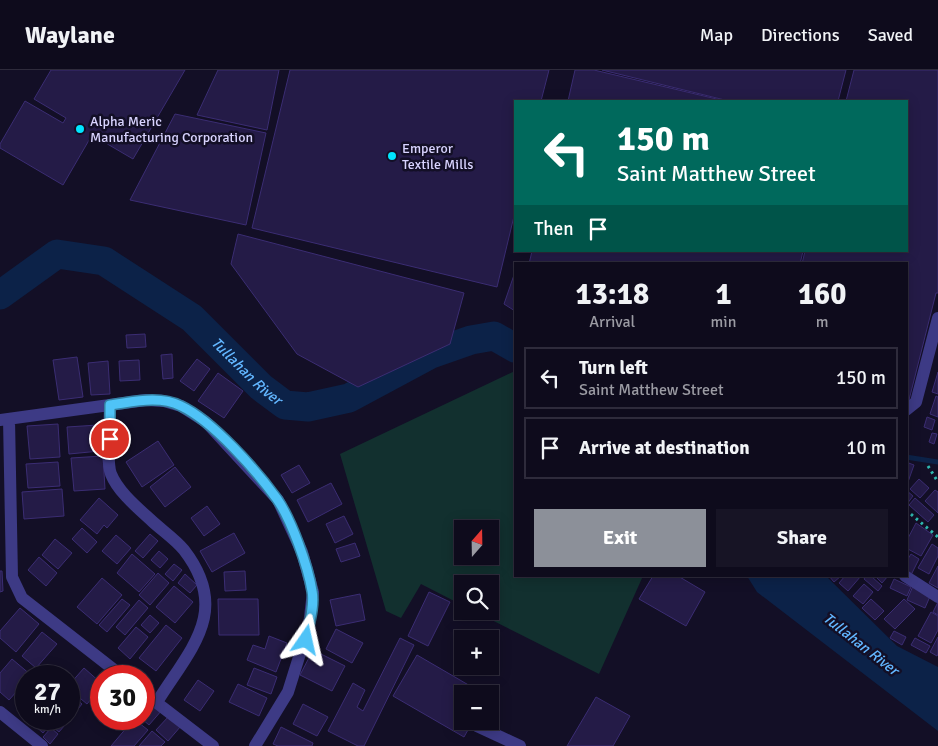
<!DOCTYPE html>
<html lang="en">
<head>
<meta charset="utf-8">
<style>
	body { margin:0; font-family:Signika,sans-serif; background:#171425; color:#f1f3f6; height:100vh; display:flex; flex-direction:column; font-size:19px; white-space:nowrap }
	* { box-sizing:border-box; margin:0 }
	p { font-size:16px; color:#9b9ba3 }
	.icon { flex:none; width:28px; height:28px; fill:none; stroke:currentColor; stroke-width:2; stroke-linecap:round; stroke-linejoin:round }
	.map { position:relative; flex:1; overflow:hidden }
	.drawer { position:absolute; left:514px; top:192px; width:394px; height:315px; display:flex; flex-direction:column; background:#0e0b1c; border-radius:0px; box-shadow:0 2px 12px #0003,0 0 0 1px #2e2b3b }
	.drawer>* { flex:none }
	.guide { position:absolute; left:514px; top:30px; width:394px; height:152px; border-radius:0px; box-shadow:0 2px 12px #0003,0 0 0 1px #2e2b3b; background:#00695c; color:#fff; overflow:hidden }
	.needle { width:32px; rotate:20deg }
	.tools { position:absolute; left:454px; top:450px; display:grid; gap:10px }
	.tools a { display:grid; place-items:center; width:45px; height:45px; border-radius:0px; background:#0e0b1c; box-shadow:0 2px 12px #0003,0 0 0 1px #2e2b3b; font-size:25px }
	.speed { position:absolute; left:15px; top:595px; display:flex; gap:10px; font-size:25px; font-weight:700; text-align:center }
	.speed>* { display:grid; place-content:center; width:65px; height:65px; border-radius:50%; background:#0e0b1c; box-shadow:0 2px 12px #0003,0 0 0 1px #2e2b3b; line-height:1 }
	.speed small { font-size:12px; font-weight:400 }
	.speed .limit { border:8px solid #d22; background:#fff; color:#111 }
	.pin { position:absolute; display:grid; place-items:center; width:42px; height:42px; color:#fff; margin:-21px; border:2px solid #fff; border-radius:50%; box-shadow:0 1px 5px #0007 }
	.me { position:absolute; width:55px; margin:-28px; rotate:11deg; stroke-linejoin:round; filter:drop-shadow(0 0 4px #0008) }
	.turn { display:flex; align-items:center; gap:18px; height:105px; padding:0 20px; font-size:22px }
	.turn .icon { width:65px; height:65px; stroke-width:2.5 }
	.turn b { display:block; font-size:35px; line-height:42px }
	.then { display:flex; align-items:center; height:48px; padding:0 20px; background:#0003; gap:10px; font-size:19px }
	.eta { display:flex; justify-content:space-evenly; align-items:center; height:85px; text-align:center }
	.eta b { font-size:30px; font-weight:800; line-height:35px }
	.button { display:flex; gap:10px; margin-top:auto; padding:10px 20px }
	.button a { flex:1; height:58px; border-radius:0px; background:#8c9099; color:#fff; font-size:20px; font-weight:800; line-height:58px; text-align:center }
	.button a+a { background:#171425; color:#f1f3f6 }
	ul { padding:0; list-style:none }
	li { display:flex; align-items:center; gap:15px; height:62px; margin:0 10px 8px; padding:0 10px; border:2px solid #2e2b3b; border-radius:0px }
	li div { flex:1 }
	li b { display:block; font-size:19px }
	li em { font-style:normal }
	header { display:flex; align-items:center; gap:30px; box-sizing:border-box; height:70px; padding:0 25px; background:#0e0b1c; border-bottom:1px solid #2e2b3b }
	header strong { font-size:24px }
	nav { display:flex; gap:28px; margin-inline-start:auto; font-size:18px }
	.map>svg:first-child { display:block }
	.green { fill:#12302f; fill-rule:evenodd }
	.water { fill:#0c2248 }
	.lines { fill:none; stroke-linecap:round; stroke-linejoin:round }
	.stream { stroke:#0c2248; stroke-width:5 }
	.river { stroke:#0c2248; stroke-width:29 }
	.building { fill:#241b47; stroke:#3b2d73 }
	.path { stroke:#2fb8b0; stroke-width:3; stroke-dasharray:2.5 4; stroke-linecap:butt }
	.minor { stroke:#3d3a85; stroke-width:12 }
	.route-casing { stroke:#337fa1; stroke-width:12 }
	.route { stroke:#4fc3f7; stroke-width:9 }
	.poi-dot { fill:#00e5ff; stroke:#130f26; stroke-width:2 }
	.labels { text-anchor:middle; stroke-width:5; stroke-linejoin:round; paint-order:stroke }
	.poi-label { font-size:14px; fill:#d9d4ff; stroke:#130f26; text-anchor:start }
	.water-label { font-size:15px; font-style:italic; fill:#62b6ff; stroke:#130f26 }
</style>
</head>
<body>
<header>
<strong>Waylane</strong>
<nav><a>Map</a><a>Directions</a><a>Saved</a></nav>
</header>
<div class="map">
<svg width="938" height="676" viewBox="0 0 938 676">
	<rect width="100%" height="100%" fill="#130f26"/>
	<!-- green -->
	<path class="green" d="M515,301V506H643L599,604L474,541H490V514H462V535L421,514L401,548L386,541L340,384ZM462,459H490V486H462Z"/>
	<!-- water -->
	<path class="water" d="M747,506H826L897,576L938,597V661L757,522Z"/>
	<g class="lines">
		<!-- stream -->
		<path class="stream" d="M906,387L938,392"/>
		<!-- river -->
		<path class="river" id="s1" d="M0,225L57,184L104,191L192,248L261,317L285,335L308,337L349,328L431,284L471,270L494,266L515,278"/>
	</g>
	<!-- building -->
	<path class="building" d="M51,0H185L133,89L92,65L63,115L0,78V74L25,31L63,53L66,48L34,29Z
		M218,0H279L267,60L197,45Z
		M290,0H549L541,31H515V142L497,217L252,158Z
		M575,0H594L725,31H568Z
		M602,0H846L838,31H729Z
		M854,0H938V223H936L909,330L906,329V194H802L805,181H906V31H846Z
		M175,44L266,63L246,155L130,130Z
		M238,164L464,223L450,274L358,317L297,284L231,194Z
		M532,181H803L800,194H529Z
		M515,202V241L504,234Z
		M145,264L146,277L127,278L126,265Z
		M172,284L173,308L163,309L161,285Z
		M77,287L83,327L59,330L53,290Z
		M197,289L210,299L194,321L180,311Z
		M139,290L140,310L120,311L119,291Z
		M108,291L110,324L91,325L88,293Z
		M938,302V324L932,322Z
		M218,303L243,321L224,348L198,331Z
		M936,326L938,327V347L930,344Z
		M927,347L935,350L932,360L924,357Z
		M58,354L60,387L30,389L27,356Z
		M98,355L100,381L69,384L67,357Z
		M932,363L937,364L934,374L929,372Z
		M158,371L174,395L142,417L126,392Z
		M103,386L105,419L74,421L71,388Z
		M58,392L60,416L28,418L26,394Z
		M906,392L914,395L908,412L906,411Z
		M299,395L310,413L292,423L281,405Z
		M175,397L191,417L165,437L150,417Z
		M919,409L929,418L920,428L910,419Z
		M331,413L342,434L308,452L297,430Z
		M62,419L64,446L24,449L22,422Z
		M906,420L913,426L907,434L906,433Z
		M935,420L938,422V443L925,431Z
		M99,428L118,445L107,458L104,455L97,464L80,450Z
		M915,428L934,445L928,452L909,435Z
		M207,436L220,454L204,466L191,448Z
		M344,446L353,464L335,473L326,454Z
		M916,453L933,465L921,486L906,478V472Z
		M82,458L97,472L87,483L72,469Z
		M234,463L245,483L212,502L200,481Z
		M150,464L158,471L143,488L135,481Z
		M116,465L131,478L117,494L102,481Z
		M55,469L72,483L58,499L42,485Z
		M355,473L360,486L341,492L336,479Z
		M932,474L938,478V486L929,504L918,498Z
		M159,481L168,489L160,498L151,490Z
		M132,484L155,504L139,522L117,503Z
		M911,484L919,489L911,505L906,503V492Z
		M39,487L57,503L46,516L28,500Z
		M174,494L182,500L173,511L165,504Z
		M938,496V518L929,513Z
		M0,501H2L3,521L0,522Z
		M245,501L246,520L225,521L224,502Z
		M158,503L169,513L150,535L139,525Z
		M185,504L197,515L190,523L178,513Z
		M653,506H678L705,522L686,556L639,529Z
		M829,506H841L834,512Z
		M845,506H861L848,521L839,513Z
		M866,506H871L882,516L878,521L864,509Z
		M875,506H888L882,513Z
		M102,508L122,525L97,554L77,537Z
		M894,509L911,517L907,526L890,518Z
		M864,514L873,522L863,534L853,526Z
		M174,516L193,532L175,553L156,537Z
		M913,516L931,524L925,538L907,530Z
		M429,522L450,532L428,576L408,566Z
		M360,524L365,550L336,556L330,530Z
		M122,529L130,535L107,562L99,555Z
		M218,529H258L259,565H219Z
		M871,529L884,541L875,550L862,538Z
		M904,529L915,539L895,559L884,549Z
		M139,530L148,538L125,565L116,557Z
		M938,532V545L933,542Z
		M20,538L39,554L16,582L0,568V561Z
		M931,542L938,546V560L931,573L918,566Z
		M150,545L159,553L150,563L141,555Z
		M166,555L182,568L156,601L139,588Z
		M136,557L148,567L130,589L118,578Z
		M336,559L363,573L352,593L326,579Z
		M894,561L906,567L902,575L890,568Z
		M42,562L57,574L36,598L22,586Z
		M269,566L287,573L276,602L247,590L253,575L265,579Z
		M938,567V584L937,586L930,582Z
		M400,568L414,575L364,676H358L328,661L353,613L365,620L357,637L363,641Z
		M915,568L930,576L926,583L911,575Z
		M313,580L345,596L332,621L300,605Z
		M417,585L484,624H462V651H473L464,667L393,626Z
		M12,589L31,605L26,606V611L9,630L0,622V603Z
		M84,598L101,613V617L87,634L69,619V615Z
		M254,598L277,607L271,624L247,615Z
		M198,610L214,621L200,641L184,630Z
		M238,614L267,628L259,646L229,632Z
		M69,623L82,634L74,644L69,640Z
		M596,627L630,646L613,676H567Z
		M150,630L162,640L149,655L142,649L144,637Z
		M303,634L328,647L317,666L293,654Z
		M169,646L181,656L168,671L156,660Z
		M69,648L70,649L59,662L43,649Z
		M36,649L47,658L43,663L32,653Z
		M134,649L148,660L134,676H111Z
		M281,657L313,673L312,676H278L273,674Z
		M51,658L58,664L50,674L43,667Z
		M152,661L165,672L161,676H139Z"/>
	<g class="lines">
		<!-- path -->
		<path class="path" d="M928,396L938,412
			M906,440L938,467"/>
		<!-- minor -->
		<path class="minor" d="M110,335C110,350 106,392 111,404C118,422 139,439 153,452C163,461 176,470 184,480C231,541 191,578 157,632
			M906,340L916,332L938,248
			M9,349L12,507L22,528L122,606
			M0,350L146,330L164,331L181,336L206,352L278,430L302,482L313,522L309,555L288,622L255,676
			M905,506L938,527
			M144,623L213,676
			M0,642L42,676
			M477,656L520,676"/>
	</g>
	<g class="lines">
		<defs>
			<path id="route" d="M110,369V335C133,332 159,325 181,336C213,351 256,400 277,429C291,449 308,496 312,521C315,535 309,555 306,570"/>
		</defs>
		<!-- route casing -->
		<use href="#route" class="route-casing"/>
		<!-- route -->
		<use href="#route" class="route"/>
	</g>
	<!-- markers -->
	<g class="poi-dot">
		<circle cx="80" cy="59" r="5"/>
		<circle cx="392" cy="86" r="5"/>
	</g>
	<g class="labels">
		<!-- poi labels -->
		<g class="poi-label">
			<text x="90" y="56">Alpha Meric<tspan x="90" dy="16">Manufacturing Corporation</tspan></text>
			<text x="402" y="83">Emperor<tspan x="402" dy="16">Textile Mills</tspan></text>
		</g>
		<!-- water labels -->
		<g class="water-label">
			<text dy="5" stroke="none"><textPath href="#s1" startOffset="299">Tullahan River</textPath></text>
			<text transform="translate(861 574) rotate(38)" y="5">Tullahan River</text>
		</g>
	</g>
</svg>
<div class="tools">
<a><svg class="needle" viewBox="-14 -14 28 28"><path d="M0-13l5 13h-10z" fill="#e53935"/><path d="M0 13l5-13h-10z" fill="#9b9ba3"/></svg></a>
<a><svg class="icon" aria-label="search" viewBox="0 0 24 24"><circle cx="10" cy="10" r="6"/><path d="M15 15l6 6"/></svg></a>
<a>+</a>
<a>−</a>
</div>
<div class="speed"><div>27<small>km/h</small></div><div class="limit">30</div></div>
<div class="pin" style="left:110px;top:369px;background:#d93025"><svg class="icon" aria-label="arrive" viewBox="0 0 24 24"><path d="M6 21V4h12l-3 4 3 4H6"/></svg></div>
<svg class="me" style="left:306px;top:570px" viewBox="-20 -20 40 40"><path d="M0-17L14 15 0 8-14 15z" fill="#4fc3f7" stroke="#fff" stroke-width="4"/></svg>
<div class="guide">
<div class="turn"><svg class="icon" aria-label="left" viewBox="0 0 24 24"><path d="M17 20v-9H6M10 6l-5 5 5 5"/></svg><div><b>150 m</b>Saint Matthew Street</div></div>
<div class="then">Then<svg class="icon" aria-label="arrive" viewBox="0 0 24 24"><path d="M6 21V4h12l-3 4 3 4H6"/></svg></div>
</div>
<section class="drawer">
<div class="eta">
<div><b>13:18</b><p>Arrival</p></div>
<div><b>1</b><p>min</p></div>
<div><b>160</b><p>m</p></div>
</div>
<ul>
<li><svg class="icon" aria-label="left" viewBox="0 0 24 24"><path d="M17 20v-9H6M10 6l-5 5 5 5"/></svg><div><b>Turn left</b><p>Saint Matthew Street</p></div><em>150 m</em></li>
<li><svg class="icon" aria-label="arrive" viewBox="0 0 24 24"><path d="M6 21V4h12l-3 4 3 4H6"/></svg><div><b>Arrive at destination</b></div><em>10 m</em></li>
</ul>
<div class="button"><a>Exit</a><a>Share</a></div>
</section>
</div>
</body>
</html>
